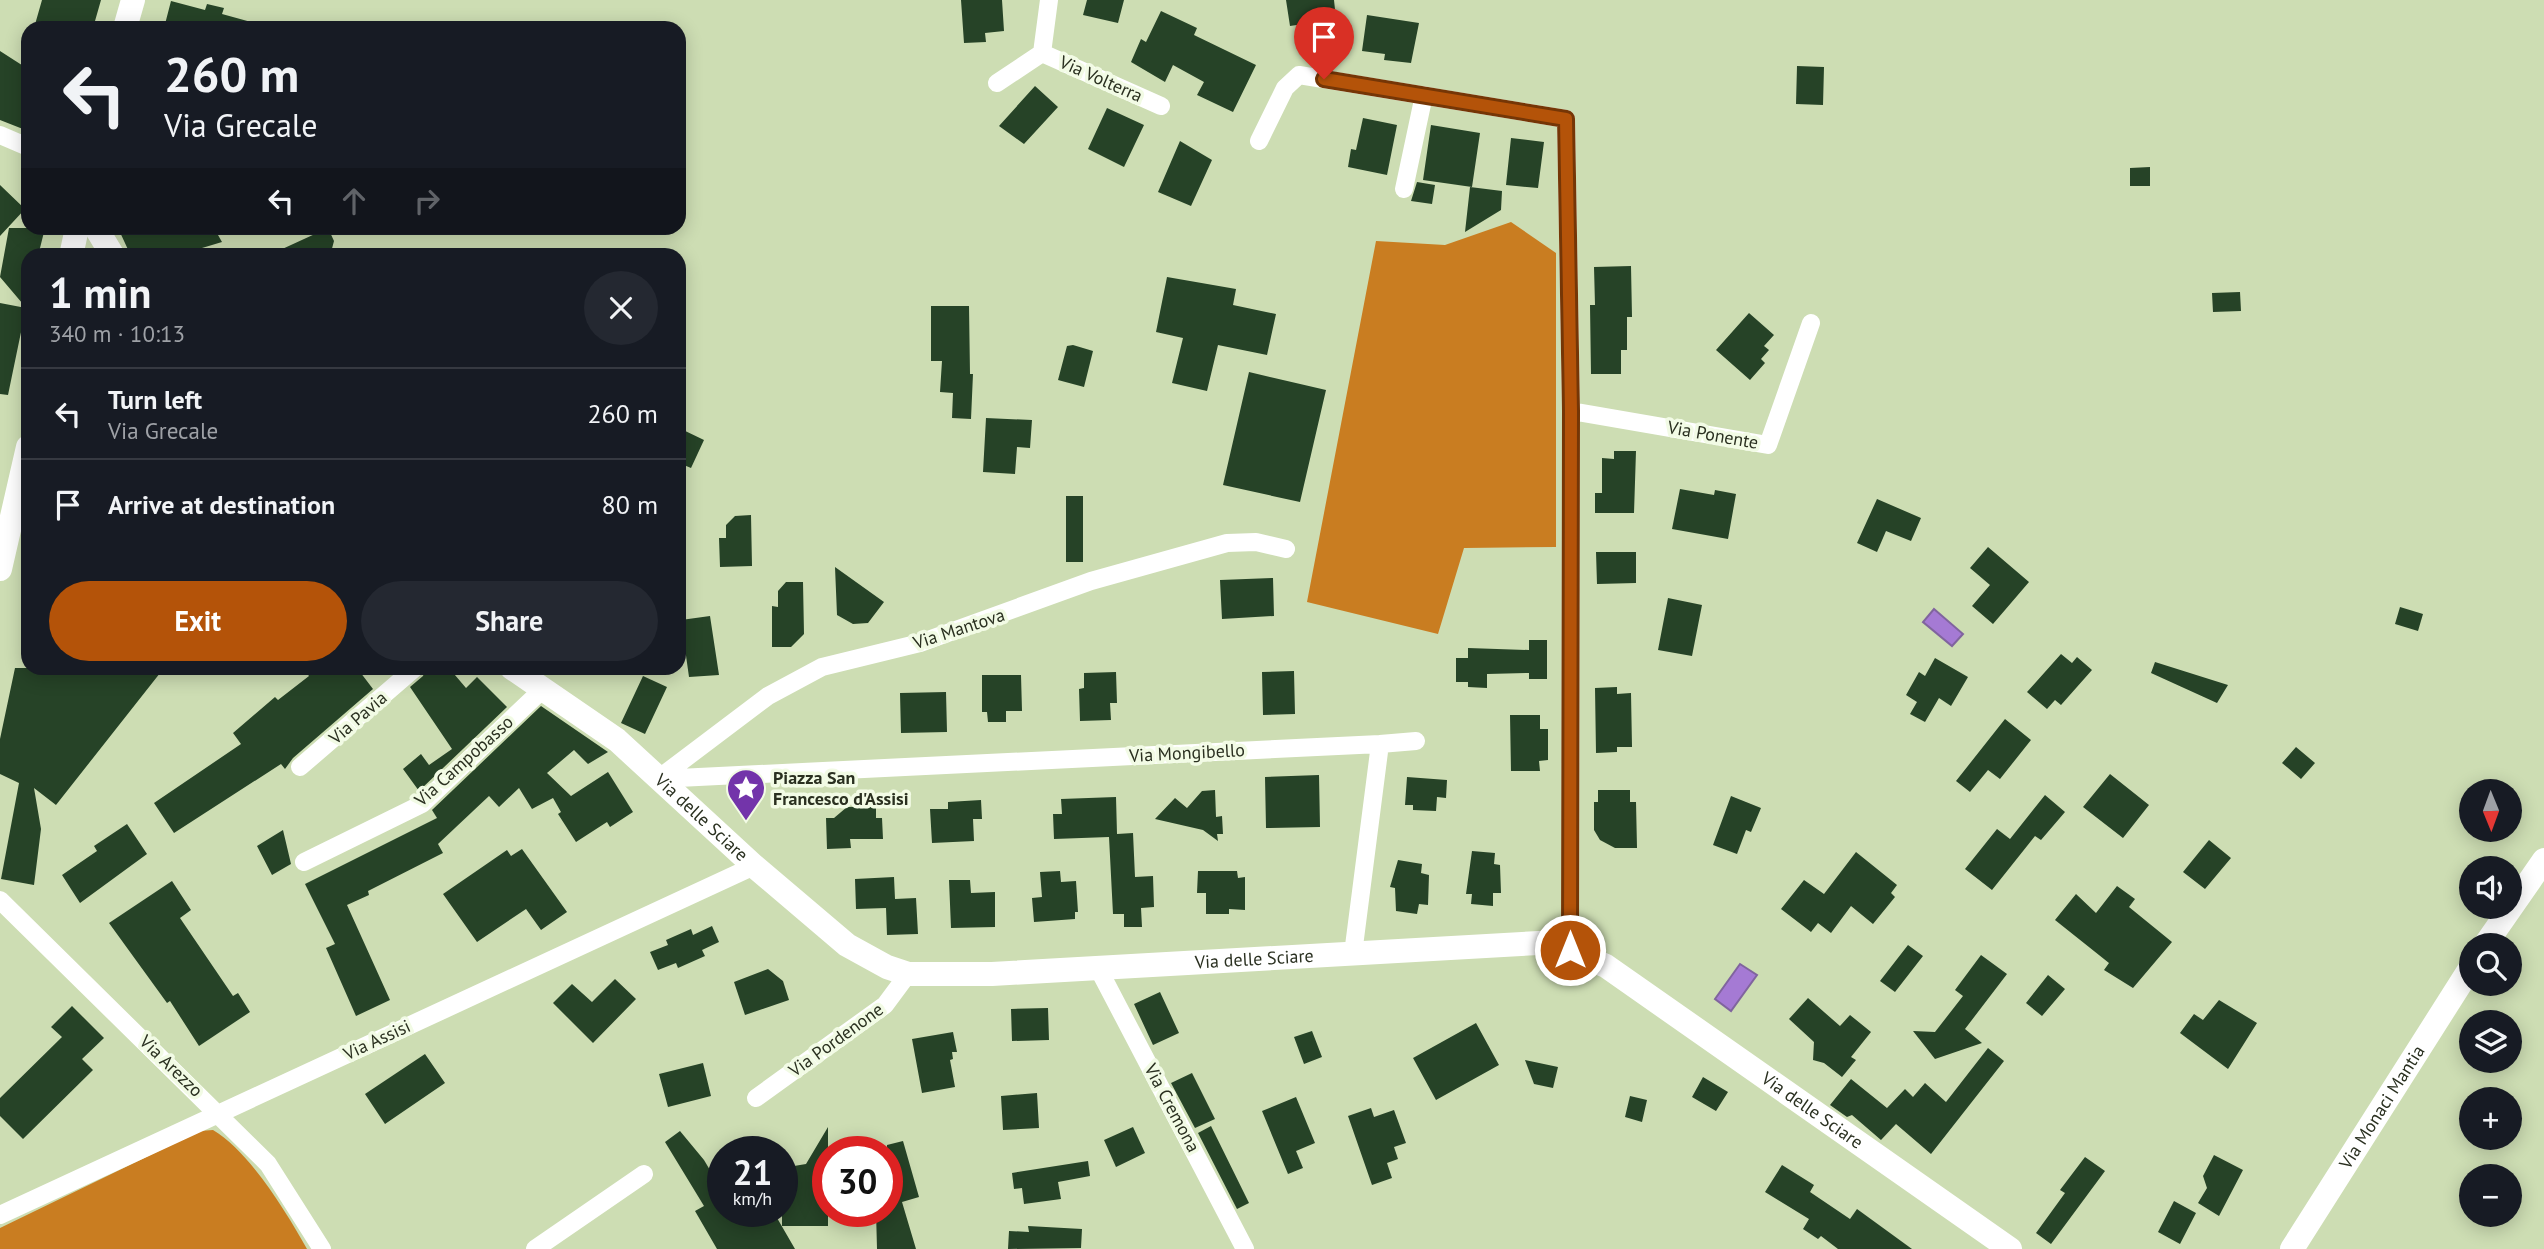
<!DOCTYPE html>
<html lang="en">
<head>
<meta charset="utf-8">
<style>
	body { margin:0; font-family:"PT Sans",sans-serif; background:#242831; color:#f1f3f6; height:100vh; display:flex; flex-direction:column; font-size:26px; white-space:nowrap }
	* { box-sizing:border-box; margin:0 }
	p { font-size:23px; color:#9ea1a6 }
	.icon { flex:none; width:38px; height:38px; fill:none; stroke:currentColor; stroke-width:2; stroke-linecap:round; stroke-linejoin:round }
	.map { position:relative; flex:1; overflow:hidden }
	.details { position:absolute; left:21px; top:248px; width:665px; height:427px; display:flex; flex-direction:column; background:#171b24; border-radius:21px; box-shadow:0 4px 18px #0003 }
	.details>* { flex:none }
	.guide { position:absolute; left:21px; top:21px; width:665px; height:214px; border-radius:21px; box-shadow:0 4px 18px #0003; background:#171b24; color:#f1f3f6; overflow:hidden }
	.needle { width:46px; rotate:179deg }
	.controls { position:absolute; left:2459px; top:779px; display:grid; gap:14px }
	.controls a { display:grid; place-items:center; width:63px; height:63px; border-radius:50%; background:#171b24; box-shadow:0 4px 18px #0003; font-size:35px }
	.speed { position:absolute; left:707px; top:1136px; display:flex; gap:14px; font-size:35px; font-weight:700; text-align:center }
	.speed>* { display:grid; place-content:center; width:91px; height:91px; border-radius:50%; background:#171b24; box-shadow:0 4px 18px #0003; line-height:1 }
	.speed small { font-size:18px; font-weight:400 }
	.speed .limit { border:10px solid #d22; background:#fff; color:#111 }
	.pin { position:absolute; display:grid; place-items:center; width:60px; height:60px; color:#fff; margin:-72px -30px; border-radius:50% 50% 50% 0; rotate:-45deg; box-shadow:0 0 7px #0007 }
	.pin .icon { rotate:45deg }
	.me { position:absolute; width:77px; margin:-38px; rotate:0deg; stroke-linejoin:round; filter:drop-shadow(0 0 5px #0008) }
	.turn { display:flex; align-items:center; gap:24px; height:147px; padding:0 28px; font-size:32px }
	.turn .icon { width:91px; height:91px; stroke-width:2.5 }
	.turn b { display:block; font-size:49px; line-height:60px }
	.lanes { display:flex; align-items:center; height:66px; padding:0 28px; background:#0003; justify-content:center; gap:35px; direction:ltr }
	.lanes .off { opacity:.35 }
	.round { display:grid; place-items:center; flex:none; width:74px; height:74px; border-radius:37px; background:#242831 }
	.headline { display:flex; align-items:center; justify-content:space-between; height:119px; padding:0 28px }
	h1 { font-size:42px; font-weight:600; line-height:52px }
	.button { display:flex; gap:14px; margin-top:auto; padding:14px 28px }
	.button a { flex:1; height:80px; border-radius:42px; background:#b45309; color:#fff; font-size:28px; font-weight:600; line-height:80px; text-align:center }
	.button a+a { background:#242831; color:#f1f3f6 }
	ul { padding:0; list-style:none }
	li { display:flex; align-items:center; gap:21px; height:91px; padding:0 28px; border-top:2px solid #363941 }
	li div { flex:1 }
	li b { display:block; font-size:26px }
	li em { font-style:normal }
	.map>svg:first-child { display:block }
	.forest { fill:#c97d21 }
	.water { fill:#a57ad4; stroke:#80649e; stroke-width:2 }
	.building { fill:#264327 }
	.lines { fill:none; stroke-linecap:round; stroke-linejoin:round }
	.street { stroke:#fff; stroke-width:18 }
	.secondary { stroke:#fff; stroke-width:24 }
	.route-casing { stroke:#753606; stroke-width:18 }
	.route { stroke:#b45309; stroke-width:12 }
	.labels { text-anchor:middle; stroke-width:7; stroke-linejoin:round; paint-order:stroke }
	.street-label { font-size:18px; fill:#2a3020; stroke:#f2fbe5 }
	.poi-label { font-size:18px; font-weight:bold; fill:#2a3020; stroke:#f2fbe5; text-anchor:start }
</style>
</head>
<body>
<div class="map">
<svg width="2544" height="1249" viewBox="0 0 2544 1249">
	<rect width="100%" height="100%" fill="#cdddb3"/>
	<!-- forest -->
	<path class="forest" d="M1511,222L1556,253V547L1464,548L1438,634L1307,602L1376,241L1445,245Z
		M213,1130C249,1151 287,1213 307,1249H0V1228L200,1131Z"/>
	<!-- water -->
	<path class="water" d="M1934,609L1963,634L1952,646L1923,622Z
		M1740,964L1757,975L1731,1011L1715,999Z"/>
	<!-- building -->
	<path class="building" d="M42,0H101L93,28H34Z
		M961,0H1002L1004,31L985,33L986,42L964,43Z
		M1087,0H1124L1118,23L1083,15Z
		M1286,0H1334L1336,19L1290,26Z
		M171,1L205,10L207,4L224,8L222,14L251,22L250,28H164Z
		M1161,11L1197,28L1194,35L1256,65L1233,112L1197,95L1204,82L1173,65L1165,82L1131,62L1141,39L1146,42Z
		M1367,15L1419,23L1411,63L1384,60L1385,54L1362,51Z
		M0,51L28,69V131L0,120Z
		M1797,66L1824,67L1823,105L1796,104Z
		M1035,86L1058,107L1024,144L999,126Z
		M1107,108L1144,125L1124,167L1088,149Z
		M1363,118L1397,125L1387,175L1348,167L1351,149L1356,150Z
		M1431,125L1480,133L1472,187L1423,180Z
		M1511,138L1544,142L1538,188L1506,185Z
		M1180,141L1212,160L1191,206L1158,192Z
		M2150,167V186H2130V168Z
		M1417,182L1435,185L1432,204L1411,201Z
		M0,185L25,209L0,236Z
		M1470,187L1502,191L1501,210L1465,232Z
		M9,228H45L38,256H28V310L0,277Z
		M118,228H214L222,242L192,251L196,256H131Z
		M328,228L334,241L330,256H267Z
		M1631,266L1632,317H1627V350H1621V374H1591L1590,305H1595L1594,267Z
		M1167,277L1236,289L1233,305L1276,314L1267,355L1218,345L1207,391L1172,383L1183,338L1156,332Z
		M2240,292L2241,311L2213,312L2212,293Z
		M0,303L26,308L8,395L0,394Z
		M931,306H969L970,374H973L971,419L952,418L953,393L940,392L942,361H931Z
		M1749,313L1774,335L1764,346L1769,350L1761,359L1765,363L1750,380L1716,350Z
		M1073,345L1093,351L1084,387L1058,380L1067,346Z
		M1249,372L1326,390L1300,502L1223,485Z
		M986,418L1032,420L1030,448L1017,447L1015,474L983,472Z
		M679,428L704,440L691,468L679,463Z
		M1614,451H1636L1634,513H1595V493H1602V458L1614,459Z
		M1680,489L1714,495L1715,490L1736,494L1728,539L1672,529Z
		M1066,496H1083V562H1066Z
		M1877,499L1921,518L1911,541L1886,531L1877,552L1857,543Z
		M751,515L752,566L720,567L719,538H726V525L735,516Z
		M1988,547L2029,582L1993,624L1972,606L1990,585L1970,568Z
		M1596,552H1636V583L1597,584Z
		M835,567L884,602L868,623L853,624L837,615Z
		M1273,578L1274,616L1222,619L1220,580Z
		M786,582H803L804,634L791,647H772V606L778,607V591Z
		M1668,598L1702,605L1692,656L1658,650Z
		M2400,607L2423,614L2418,631L2395,624Z
		M710,616L719,675L689,677L681,620Z
		M1529,640H1547V679H1529V673L1487,674V688L1468,687V682H1456V658H1468V648L1529,650Z
		M2061,654L2072,663L2077,657L2092,670L2061,705L2055,700L2047,709L2027,692Z
		M1935,658L1968,677L1951,706L1939,698L1925,722L1910,714L1917,702L1906,695L1919,672L1925,676Z
		M2155,662L2228,685L2217,703L2151,673Z
		M15,668H164L56,805L34,788L41,829L34,885L1,879L19,783L0,774V739Z
		M303,668H357L373,689L293,758L285,769L281,764L174,833L154,803L241,744L233,733L275,697L278,700L309,676Z
		M426,668H449L466,688L477,677L507,707L419,791L403,769L421,754L429,765L452,749L410,687L423,676Z
		M1294,671L1295,714L1263,715L1262,672Z
		M1116,672L1117,703H1110L1111,720L1080,721L1079,689L1084,688V673Z
		M982,675H1021L1022,711H1006V722H988L987,712H982Z
		M643,676L667,687L645,734L621,723Z
		M1617,687V694L1631,693L1632,747H1617V752L1596,753L1595,688Z
		M946,692L947,732L901,733L900,693Z
		M541,706L608,752L588,764L574,750L547,773L571,796L608,772L633,812L610,827L607,822L576,842L558,814L561,812L553,798L532,809L519,788L499,807L489,796L438,844L443,853L368,891L369,895L347,905L390,1000L356,1016L326,948L335,944L305,884L437,818L432,810Z
		M1510,715H1540V729H1548V760L1539,761L1540,771H1511Z
		M2005,719L2031,740L2000,779L1988,770L1970,792L1956,781Z
		M2296,747L2315,763L2301,779L2282,763Z
		M2110,774L2149,805L2123,838L2083,807Z
		M1319,775L1320,827L1266,828L1265,777Z
		M1407,777L1447,780L1446,798L1437,797L1436,811L1413,810V805H1405Z
		M1215,790L1216,817L1222,816L1223,834H1217L1218,841L1203,830L1155,819L1175,798L1187,808L1202,791Z
		M1598,790H1630V802H1636L1637,848H1615L1600,840L1594,830V802H1598Z
		M2045,795L2065,812L2041,840L2035,836L1992,890L1965,869L1997,829L2010,839Z
		M1731,796L1761,808L1751,832L1746,830L1737,854L1713,845Z
		M1116,797L1117,834L1133,833L1135,877L1153,876L1154,907L1141,908L1142,927H1124V914H1113L1109,837L1054,839L1053,814H1062L1061,799Z
		M981,800L982,819H973L974,841L932,843L930,809H948V802Z
		M876,806V818H882L883,839H850L851,848L827,849L826,818H834L847,807Z
		M127,824L147,854L80,903L62,875L97,851L94,846Z
		M283,830L291,864L272,875L257,846Z
		M2209,840L2231,858L2205,889L2183,872Z
		M522,849L567,912L541,930L526,909L477,942L443,894L507,850L511,856Z
		M1472,851L1495,853L1494,864L1500,865L1501,893H1493V906L1471,904L1472,894H1466Z
		M1856,852L1897,885L1891,893L1895,897L1873,924L1851,906L1831,933L1818,923L1811,932L1781,909L1804,880L1824,894Z
		M1398,860L1422,864L1421,873L1429,875L1428,905L1419,904L1417,914L1396,911L1395,888L1390,887Z
		M1060,871L1061,882L1076,881L1078,912H1075V919L1034,922L1032,898L1042,897L1040,872Z
		M1198,871H1237L1238,878L1245,877V910L1229,909V914H1206V893H1197Z
		M894,877L895,899L916,898L918,934L887,935L886,908L856,909L855,879Z
		M949,880H970L971,893L995,892V927L951,928Z
		M172,881L191,910L180,918L233,996L238,993L250,1012L199,1046L170,1001L167,1003L109,923Z
		M2117,886L2135,899L2129,907L2172,942L2133,988L2104,970L2109,963L2055,920L2076,894L2096,913Z
		M712,926L719,942L702,950L705,956L678,968L676,963L658,970L650,952L668,945L666,940L691,929L693,935Z
		M1908,945L1923,956L1895,992L1880,981Z
		M1981,955L2007,974L1965,1029L1982,1043L1935,1059L1913,1031L1935,1032L1963,996L1955,990Z
		M768,969L783,981L789,1000L745,1015L734,982Z
		M2048,975L2065,989L2042,1016L2026,1003Z
		M615,979L636,999L593,1043L553,1003L572,984L592,1002Z
		M1160,992L1179,1033L1153,1045L1134,1004Z
		M1808,998L1840,1026L1850,1015L1871,1032L1851,1057L1856,1060L1842,1077L1824,1063L1813,1060L1814,1042L1789,1019Z
		M2219,1000L2257,1023L2228,1069L2180,1033L2194,1014L2203,1020Z
		M72,1006L104,1038L82,1059L93,1070L23,1139L0,1116V1098L62,1037L51,1027Z
		M1048,1008L1049,1040L1012,1041L1011,1009Z
		M1476,1023L1499,1065L1436,1100L1413,1058Z
		M1312,1031L1322,1057L1304,1064L1294,1037Z
		M953,1032L957,1052H952L953,1059L950,1060L955,1087L922,1093L912,1039Z
		M1988,1048L2004,1061L1931,1154L1896,1124L1881,1140L1852,1115L1847,1117L1830,1105L1851,1079L1887,1108L1905,1089L1913,1097L1925,1083L1946,1102Z
		M425,1054L445,1083L385,1124L365,1094Z
		M1525,1060L1558,1067L1553,1088L1534,1084Z
		M703,1063L711,1096L668,1107L659,1074Z
		M1192,1073L1215,1119L1195,1128L1171,1083Z
		M1703,1077L1728,1092L1716,1111L1692,1097Z
		M1037,1093L1039,1128L1003,1130L1001,1096Z
		M1630,1096L1647,1100L1642,1122L1625,1117Z
		M1296,1097L1315,1143L1296,1151L1303,1168L1288,1174L1262,1111Z
		M1371,1108L1374,1117L1394,1110L1406,1143L1394,1147L1398,1159L1387,1163L1392,1178L1372,1185L1348,1116Z
		M1211,1126L1249,1203L1237,1209L1198,1133Z
		M828,1127V1226H782V1168L806,1164Z
		M1133,1127L1145,1153L1116,1167L1104,1140Z
		M680,1131L704,1160L723,1192V1211H773L795,1249H717L695,1211L704,1206L665,1142Z
		M903,1141L919,1197L902,1202L916,1249H877L876,1211H887V1145Z
		M2214,1155L2243,1170L2219,1216L2198,1203L2207,1188L2203,1176Z
		M2085,1157L2105,1171L2051,1244L2036,1233L2065,1193L2060,1190Z
		M1088,1161L1090,1176L1058,1182L1061,1199L1024,1204L1022,1188L1014,1189L1012,1173Z
		M1782,1165L1814,1185L1810,1192L1850,1219L1857,1209L1912,1249H1838L1821,1236L1818,1239L1803,1229L1809,1219L1765,1192Z
		M2174,1201L2196,1213L2180,1244L2158,1232Z
		M1028,1226L1082,1229L1081,1248L1008,1249L1009,1231L1029,1232Z"/>
	<g class="lines">
		<!-- street -->
		<path class="street" d="M1042,53L1161,106
			M997,83L1042,53L1049,0
			M0,135L28,147
			M1259,141L1285,88L1299,75L1566,119L1571,411L1570,950
			M1404,189L1424,95
			M1571,411L1768,445L1811,323
			M1380,744L1416,741
			M300,767L415,668
			M658,779L1380,744L1353,954
			M658,779L768,696L822,667L920,643L1091,581L1227,543L1256,542L1286,549
			M304,862L422,804L543,689
			M0,900L268,1164L322,1249
			M1098,968L1245,1249
			M756,1098L885,1005L908,974
			M0,1215L754,866
			M535,1249L644,1174"/>
		<!-- secondary -->
		<g class="secondary">
			<path d="M125,28L133,0"/>
			<path d="M96,228L113,256"/>
			<path d="M71,256L77,228"/>
			<path d="M0,569L28,447"/>
			<path id="s1" d="M512,668L617,740L754,866L847,945L887,967L908,974H992L1539,943L1570,950L1606,966L2010,1249"/>
			<path d="M2485,945L2544,860"/>
			<path id="s2" d="M2292,1249L2471,967"/>
		</g>
	</g>
	<g class="lines">
		<defs>
			<path id="route" d="M1324,79L1566,119L1571,411L1570,950"/>
		</defs>
		<!-- route casing -->
		<use href="#route" class="route-casing"/>
		<!-- route -->
		<use href="#route" class="route"/>
	</g>
	<!-- icons -->
	<defs>
		<symbol id="sight-pin" viewBox="-11 -11 22 30"><path d="M0 17L-7.5 6A9.5 9.5 0 1 1 7.5 6Z" fill="#7334aa" stroke="#f2fbe5"/><path d="M0-6L1.8-2.2L6-1.7L2.9 1.2L3.7 5.4L0 3.3L-3.7 5.4L-2.9 1.2L-6-1.7L-1.8-2.2Z" fill="#fff"/></symbol>
	</defs>
	<g fill-rule="evenodd">
		<use href="#sight-pin" x="724" y="766" width="44" height="60"/>
	</g>
	<g class="labels">
		<!-- street labels -->
		<g class="street-label">
			<text transform="translate(1101 79) rotate(24)" y="6">Via Volterra</text>
			<text transform="translate(1713 435) rotate(10)" y="6">Via Ponente</text>
			<text transform="translate(959 629) rotate(-18)" y="6">Via Mantova</text>
			<text transform="translate(358 718) rotate(-41)" y="6">Via Pavia</text>
			<text transform="translate(1187 753) rotate(-3)" y="6">Via Mongibello</text>
			<text transform="translate(464 761) rotate(-42)" y="6">Via Campobasso</text>
			<text dy="6" stroke="none"><textPath href="#s1" startOffset="242">Via delle Sciare</textPath></text>
			<text dy="6" stroke="none"><textPath href="#s1" startOffset="850">Via delle Sciare</textPath></text>
			<text transform="translate(377 1040) rotate(-25)" y="6">Via Assisi</text>
			<text transform="translate(836 1040) rotate(-36)" y="6">Via Pordenone</text>
			<text transform="translate(171 1066) rotate(44)" y="6">Via Arezzo</text>
			<text transform="translate(1172 1108) rotate(62)" y="6">Via Cremona</text>
			<text dy="6" stroke="none"><textPath href="#s2" startOffset="168">Via Monaci Mantia</textPath></text>
			<text dy="6" stroke="none"><textPath href="#s1" startOffset="1458">Via delle Sciare</textPath></text>
		</g>
		<!-- poi labels -->
		<g class="poi-label">
			<text x="773" y="784">Piazza San<tspan x="773" dy="21">Francesco d'Assisi</tspan></text>
		</g>
	</g>
</svg>
<div class="controls">
<a><svg class="needle" viewBox="-14 -14 28 28"><path d="M0-13l5 13h-10z" fill="#e53935"/><path d="M0 13l5-13h-10z" fill="#9ea1a6"/></svg></a>
<a><svg class="icon" aria-label="sound" viewBox="0 0 24 24"><path d="M4 9h4l5-4v14l-5-4H4zM17 9q2 3 0 6"/></svg></a>
<a><svg class="icon" aria-label="search" viewBox="0 0 24 24"><circle cx="10" cy="10" r="6"/><path d="M15 15l6 6"/></svg></a>
<a><svg class="icon" aria-label="layers" viewBox="0 0 24 24"><path d="M12 4l9 5-9 5-9-5zM3 14l9 5 9-5"/></svg></a>
<a>+</a>
<a>−</a>
</div>
<div class="speed"><div>21<small>km/h</small></div><div class="limit">30</div></div>
<div class="pin" style="left:1324px;top:79px;background:#d93025"><svg class="icon" aria-label="arrive" viewBox="0 0 24 24"><path d="M6 21V4h12l-3 4 3 4H6"/></svg></div>
<svg class="me" style="left:1570px;top:950px" viewBox="-20 -20 40 40"><circle r="17" fill="#b45309" stroke="#fff" stroke-width="3"/><path d="M0-11L8 9 0 5-8 9z" fill="#fff"/></svg>
<div class="guide">
<div class="turn"><svg class="icon" aria-label="left" viewBox="0 0 24 24"><path d="M17 20v-9H6M10 6l-5 5 5 5"/></svg><div><b>260 m</b>Via Grecale</div></div>
<div class="lanes"><svg class="icon" aria-label="left" viewBox="0 0 24 24"><path d="M17 20v-9H6M10 6l-5 5 5 5"/></svg><svg class="icon off" aria-label="ahead" viewBox="0 0 24 24"><path d="M12 20V5M6 11l6-6 6 6"/></svg><svg class="icon off" aria-label="right" viewBox="0 0 24 24"><path d="M7 20v-9h11M14 6l5 5-5 5"/></svg></div>
</div>
<section class="details">
<div class="headline"><div><h1>1 min</h1><p>340 m · 10:13</p></div><a class="round"><svg class="icon" aria-label="close" viewBox="0 0 24 24"><path d="M6 6l12 12M18 6L6 18"/></svg></a></div>
<ul>
<li><svg class="icon" aria-label="left" viewBox="0 0 24 24"><path d="M17 20v-9H6M10 6l-5 5 5 5"/></svg><div><b>Turn left</b><p>Via Grecale</p></div><em>260 m</em></li>
<li><svg class="icon" aria-label="arrive" viewBox="0 0 24 24"><path d="M6 21V4h12l-3 4 3 4H6"/></svg><div><b>Arrive at destination</b></div><em>80 m</em></li>
</ul>
<div class="button"><a>Exit</a><a>Share</a></div>
</section>
</div>
</body>
</html>
